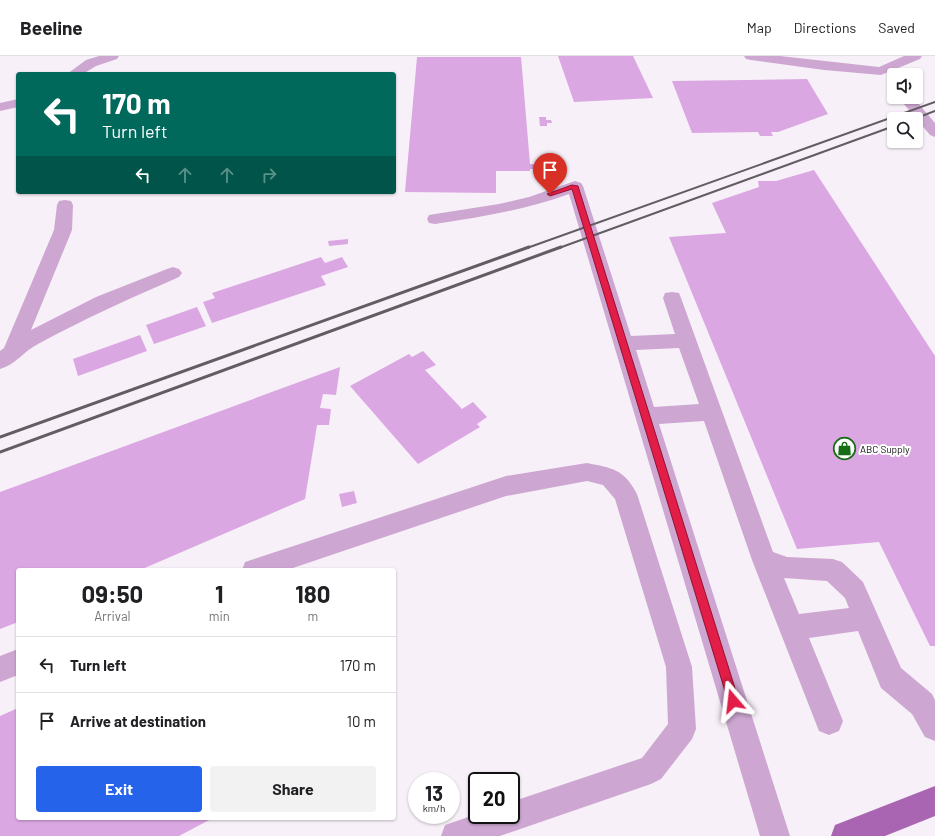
<!DOCTYPE html>
<html lang="en">
<head>
<meta charset="utf-8">
<style>
	body { margin:0; font-family:Barlow,sans-serif; background:#f2f2f2; color:#202124; height:100vh; display:flex; flex-direction:column; font-size:15px; white-space:nowrap }
	* { box-sizing:border-box; margin:0 }
	p { font-size:13px; color:#757577 }
	.icon { flex:none; width:22px; height:22px; fill:none; stroke:currentColor; stroke-width:2; stroke-linecap:round; stroke-linejoin:round }
	.map { position:relative; flex:1; overflow:hidden }
	.side { position:absolute; left:16px; top:512px; width:380px; height:252px; display:flex; flex-direction:column; background:#fff; border-radius:4px; box-shadow:0 1px 3px #0004 }
	.side>* { flex:none }
	.banner { position:absolute; left:16px; top:16px; width:380px; height:122px; border-radius:4px; box-shadow:0 1px 3px #0004; background:#00695c; color:#fff; overflow:hidden }
	.buttons { position:absolute; left:887px; top:12px; display:grid; gap:8px }
	.buttons a { display:grid; place-items:center; width:36px; height:36px; border-radius:4px; background:#fff; box-shadow:0 1px 3px #0004; font-size:20px }
	.speed { position:absolute; left:408px; top:716px; display:flex; gap:8px; font-size:20px; font-weight:700; text-align:center }
	.speed>* { display:grid; place-content:center; width:52px; height:52px; border-radius:50%; background:#fff; box-shadow:0 1px 3px #0004; line-height:1 }
	.speed small { font-size:10px; font-weight:400 }
	.speed .limit { border:2px solid #111; border-radius:6px; background:#fff; color:#111 }
	.pin { position:absolute; display:grid; place-items:center; width:34px; height:34px; color:#fff; margin:-41px -17px; border-radius:50% 50% 50% 0; rotate:-45deg; box-shadow:0 0 4px #0007 }
	.pin .icon { rotate:45deg }
	.me { position:absolute; width:44px; margin:-22px; rotate:343deg; stroke-linejoin:round; filter:drop-shadow(0 0 3px #0008) }
	.turn { display:flex; align-items:center; gap:14px; height:84px; padding:0 20px; font-size:18px }
	.turn .icon { width:52px; height:52px; stroke-width:2.5 }
	.turn b { display:block; font-size:28px; line-height:34px }
	.lanes { display:flex; align-items:center; height:38px; padding:0 20px; background:#0003; justify-content:center; gap:20px; direction:ltr }
	.lanes .off { opacity:.35 }
	.eta { display:flex; justify-content:space-evenly; align-items:center; height:68px; text-align:center }
	.eta b { font-size:24px; font-weight:700; line-height:28px }
	.cta { display:flex; gap:8px; margin-top:auto; padding:8px 20px }
	.cta a { flex:1; height:46px; border-radius:4px; background:#2563eb; color:#fff; font-size:16px; font-weight:700; line-height:46px; text-align:center }
	.cta a+a { background:#f2f2f2; color:#202124 }
	ul { padding:0; list-style:none }
	li { display:flex; align-items:center; gap:12px; height:56px; padding:0 20px; border-top:1px solid #e0e0e0 }
	li div { flex:1 }
	li b { display:block; font-size:15px }
	li em { font-style:normal }
	header { display:flex; align-items:center; gap:24px; box-sizing:border-box; height:56px; padding:0 20px; background:#fff; border-bottom:1px solid #e0e0e0 }
	header strong { font-size:19px }
	nav { display:flex; gap:22px; margin-inline-start:auto; font-size:14px }
	.map>svg:first-child { display:block }
	.building { fill:#dba7e2 }
	.lines { fill:none; stroke-linecap:round; stroke-linejoin:round }
	.minor { fill:#cda7d1; fill-rule:evenodd }
	.major { fill:#a965b2; fill-rule:evenodd }
	.rail-far1 { stroke:#615d61; stroke-width:2 }
	.rail { stroke:#615d61; stroke-width:3 }
	.route { fill:#e11d48; stroke:#92132f }
	.labels { text-anchor:middle; stroke-width:4; stroke-linejoin:round; paint-order:stroke }
	.poi-label { font-size:10px; fill:#121012; stroke:#fff; text-anchor:start }
</style>
</head>
<body>
<header>
<strong>Beeline</strong>
<nav><a>Map</a><a>Directions</a><a>Saved</a></nav>
</header>
<div class="map">
<svg width="935" height="780" viewBox="0 0 935 780">
	<rect width="100%" height="100%" fill="#f7f0f8"/>
	<!-- building -->
	<path class="building" d="M558,0H633L653,42L574,46Z
		M417,1H521L530,108H538V113H530V115H496V137L405,136Z
		M807,23L828,58L778,76H771L773,80H760L758,76L692,77L672,25Z
		M539,61H546V64H551L552,67H547V70H540Z
		M814,114L935,300V590H930L879,486L797,493L669,181L726,177L712,147L759,131L758,125H776Z
		M348,183V188L329,190L328,185Z
		M321,201L325,207L342,201L348,211L321,220L326,229L212,267L203,246L215,242L212,237Z
		M197,251L206,270L154,288L146,269Z
		M140,279L147,295L78,320L73,303Z
		M423,295L436,309L425,314L462,353L473,346L487,361L477,368L480,371L418,408L350,330L409,298L412,301Z
		M340,311L336,339L323,338L320,352L331,353L329,369H317L305,443L140,514H18V566L0,573V436Z
		M354,435L357,447L342,451L339,438Z
		M18,652V762H213L179,780H0V660Z"/>
	<g class="lines">
		<!-- minor -->
		<path class="minor" d="M99,0H119L117,3L96,10L83,18H67L86,4Z
			M744,0H780L879,11L904,0H922L920,3L881,19L824,14L751,4L746,3Z
			M898,41H913L935,67V81L930,79Z
			M18,43V51L0,55V47Z
			M575,125L581,127L583,130L631,280L675,278L663,242L665,237L672,236L679,237L681,242L773,496L787,501L833,503L842,506L863,526L901,612L932,638L935,644V685L925,681L912,658L881,632L858,575L809,582L843,665L839,675L829,679L819,675L752,504L704,365L659,368L790,780H760L569,138C525,154 481,161 435,168L429,167L427,163L429,159L435,158L499,148L529,141ZM679,292L699,348L654,351L636,294ZM784,522L827,525L845,542L849,552L799,558Z
			M65,144L71,145L73,149L72,174L31,274L96,241L167,213L173,211L179,213L182,217L179,221C131,242 84,263 38,288C24,295 15,309 0,313V295L4,292L54,174L57,149L59,145Z
			M587,407C612,412 624,413 637,438L692,611L696,673L692,683L661,723L651,728L500,780H441L445,769L477,758V759H511V746L642,702L668,668L666,611L615,443L603,429L587,425L506,440L287,514H242L245,506L254,503L506,420Z
			M18,593V619L0,626V600Z"/>
		<!-- major -->
		<path class="major" d="M935,730V760L885,780H831L835,769Z"/>
		<!-- rail-far1 -->
		<path class="rail-far1" d="M914,63L935,55
			M527,192L935,46
			M559,192L894,70"/>
		<!-- rail -->
		<path class="rail" d="M0,381L529,191
			M0,396L561,191"/>
	</g>
	<!-- route -->
	<path class="route" d="M572,129L578,130L739,645L737,649L733,651L729,649L728,645L572,133L550,140L547,138Z"/>
	<!-- icons -->
	<defs>
		<symbol id="shop-ring" viewBox="-11 -11 22 22"><circle r="9.5" fill="#fff" stroke="#166d16" stroke-width="1.5"/><path d="M-5-2.5h2.3a2.7 3.5 0 0 1 5.4 0H5L5.5 6h-11ZM-1.5-2.5h3a1.5 2.3 0 0 0-3 0Z" fill="#166d16"/></symbol>
	</defs>
	<g fill-rule="evenodd">
		<use href="#shop-ring" x="832" y="380" width="25" height="25"/>
	</g>
	<g class="labels">
		<!-- poi labels -->
		<g class="poi-label">
			<text x="860" y="397">ABC Supply</text>
		</g>
	</g>
</svg>
<div class="buttons">
<a><svg class="icon" aria-label="sound" viewBox="0 0 24 24"><path d="M4 9h4l5-4v14l-5-4H4zM17 9q2 3 0 6"/></svg></a>
<a><svg class="icon" aria-label="search" viewBox="0 0 24 24"><circle cx="10" cy="10" r="6"/><path d="M15 15l6 6"/></svg></a>
</div>
<div class="speed"><div>13<small>km/h</small></div><div class="limit">20</div></div>
<div class="pin" style="left:550px;top:138px;background:#d93025"><svg class="icon" aria-label="arrive" viewBox="0 0 24 24"><path d="M6 21V4h12l-3 4 3 4H6"/></svg></div>
<svg class="me" style="left:733px;top:645px" viewBox="-20 -20 40 40"><path d="M0-17L14 15 0 8-14 15z" fill="#e11d48" stroke="#fff" stroke-width="4"/></svg>
<div class="banner">
<div class="turn"><svg class="icon" aria-label="left" viewBox="0 0 24 24"><path d="M17 20v-9H6M10 6l-5 5 5 5"/></svg><div><b>170 m</b>Turn left</div></div>
<div class="lanes"><svg class="icon" aria-label="left" viewBox="0 0 24 24"><path d="M17 20v-9H6M10 6l-5 5 5 5"/></svg><svg class="icon off" aria-label="ahead" viewBox="0 0 24 24"><path d="M12 20V5M6 11l6-6 6 6"/></svg><svg class="icon off" aria-label="ahead" viewBox="0 0 24 24"><path d="M12 20V5M6 11l6-6 6 6"/></svg><svg class="icon off" aria-label="right" viewBox="0 0 24 24"><path d="M7 20v-9h11M14 6l5 5-5 5"/></svg></div>
</div>
<section class="side">
<div class="eta">
<div><b>09:50</b><p>Arrival</p></div>
<div><b>1</b><p>min</p></div>
<div><b>180</b><p>m</p></div>
</div>
<ul>
<li><svg class="icon" aria-label="left" viewBox="0 0 24 24"><path d="M17 20v-9H6M10 6l-5 5 5 5"/></svg><div><b>Turn left</b></div><em>170 m</em></li>
<li><svg class="icon" aria-label="arrive" viewBox="0 0 24 24"><path d="M6 21V4h12l-3 4 3 4H6"/></svg><div><b>Arrive at destination</b></div><em>10 m</em></li>
</ul>
<div class="cta"><a>Exit</a><a>Share</a></div>
</section>
</div>
</body>
</html>
